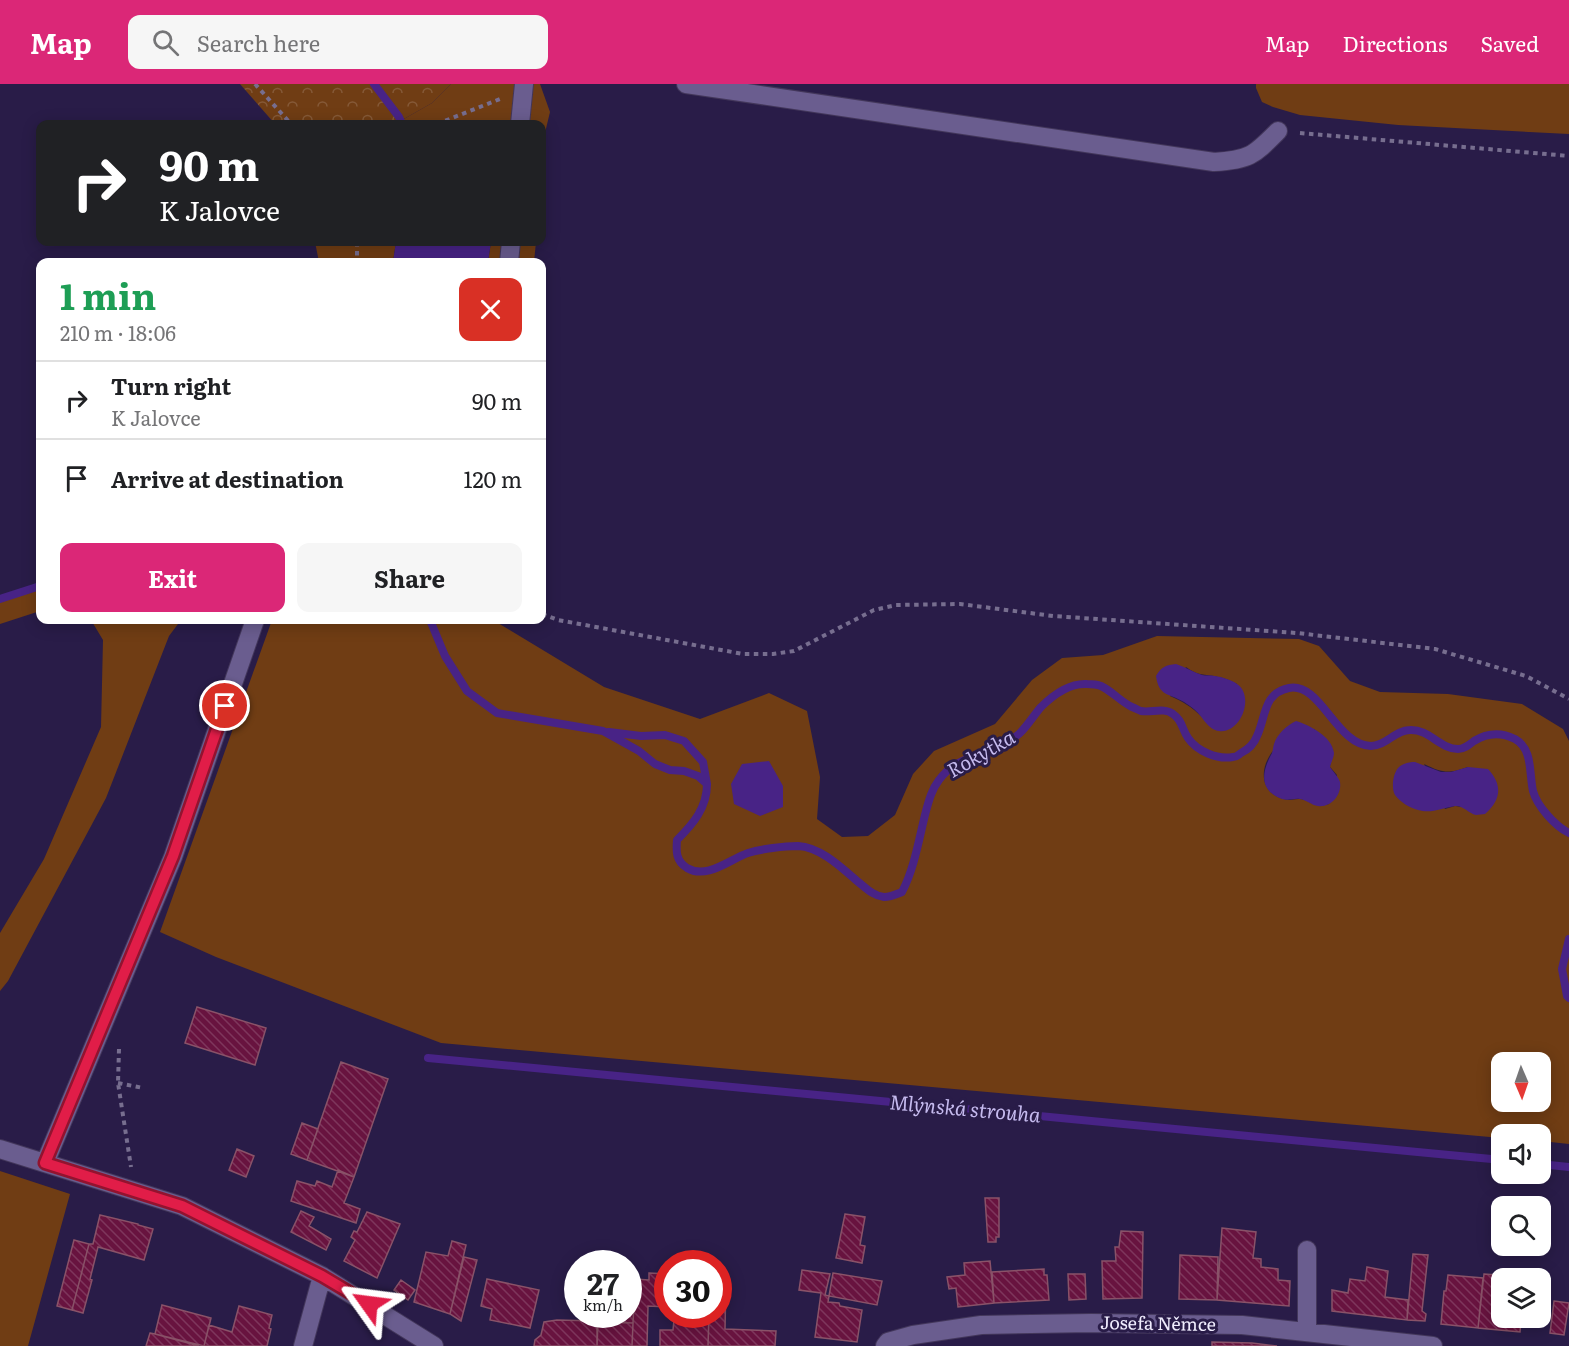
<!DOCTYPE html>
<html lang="en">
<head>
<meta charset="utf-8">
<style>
	body { margin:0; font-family:Literata,serif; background:#f6f6f6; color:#202124; height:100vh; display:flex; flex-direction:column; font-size:22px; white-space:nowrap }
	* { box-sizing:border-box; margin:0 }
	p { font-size:20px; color:#757577 }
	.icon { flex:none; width:33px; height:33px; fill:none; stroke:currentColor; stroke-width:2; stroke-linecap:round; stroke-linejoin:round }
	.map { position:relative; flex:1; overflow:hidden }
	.sheet { position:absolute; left:36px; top:174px; width:510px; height:366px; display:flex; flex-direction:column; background:#fff; border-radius:12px; box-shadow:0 3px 15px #0003 }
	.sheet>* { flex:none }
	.hud { position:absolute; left:36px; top:36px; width:510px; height:126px; border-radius:12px; box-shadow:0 3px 15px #0003; background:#202124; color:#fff; overflow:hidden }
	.needle { width:39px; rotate:178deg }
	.controls { position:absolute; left:1491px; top:968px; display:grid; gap:12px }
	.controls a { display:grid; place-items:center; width:60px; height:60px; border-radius:12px; background:#fff; box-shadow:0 3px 15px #0003; font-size:30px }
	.speed { position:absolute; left:564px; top:1166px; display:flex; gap:12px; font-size:30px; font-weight:700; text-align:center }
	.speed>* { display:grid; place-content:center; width:78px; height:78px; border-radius:50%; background:#fff; box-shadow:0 3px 15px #0003; line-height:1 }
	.speed small { font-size:15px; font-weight:400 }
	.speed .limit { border:9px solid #d22; background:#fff; color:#111 }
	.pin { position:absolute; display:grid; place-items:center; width:51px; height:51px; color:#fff; margin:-26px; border:3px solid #fff; border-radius:50%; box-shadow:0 2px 6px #0007 }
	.me { position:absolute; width:66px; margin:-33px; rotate:301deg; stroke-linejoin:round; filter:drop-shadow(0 0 4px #0008) }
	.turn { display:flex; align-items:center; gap:21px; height:126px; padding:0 24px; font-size:27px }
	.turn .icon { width:78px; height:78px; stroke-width:2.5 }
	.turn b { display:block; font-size:42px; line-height:51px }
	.round { display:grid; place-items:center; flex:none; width:63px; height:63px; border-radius:12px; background:#f6f6f6 }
	.headline { display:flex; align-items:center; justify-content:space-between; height:102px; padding:0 24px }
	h1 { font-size:36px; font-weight:700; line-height:45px; color:#1e9e55 }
	.button { display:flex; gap:12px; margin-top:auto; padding:12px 24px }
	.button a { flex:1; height:69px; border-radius:12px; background:#db2777; color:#fff; font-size:24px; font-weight:700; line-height:69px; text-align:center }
	.button a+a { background:#f6f6f6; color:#202124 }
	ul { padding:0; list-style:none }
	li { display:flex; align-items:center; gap:18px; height:78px; padding:0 24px; border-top:2px solid #e0e0e0 }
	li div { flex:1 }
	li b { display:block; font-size:22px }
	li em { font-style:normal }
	header { display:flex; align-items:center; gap:36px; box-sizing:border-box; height:84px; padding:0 30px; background:#db2777; color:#fff }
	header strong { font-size:28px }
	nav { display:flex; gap:33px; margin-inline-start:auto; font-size:21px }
	.search { width:420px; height:54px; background:#f6f6f6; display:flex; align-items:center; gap:15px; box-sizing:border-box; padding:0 21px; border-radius:12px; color:#757577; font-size:22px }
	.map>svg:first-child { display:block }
	.grass { fill:#703d14; fill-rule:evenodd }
	.forest { fill:url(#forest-crowns) }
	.water { fill:#482386 }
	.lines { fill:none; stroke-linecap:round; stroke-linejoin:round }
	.stream { stroke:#482386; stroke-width:8 }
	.building { fill:url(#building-back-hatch); stroke:#895268; stroke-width:1.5 }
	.minor-casing { stroke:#43375b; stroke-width:20 }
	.path { stroke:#776e8f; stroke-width:4; stroke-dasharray:4.5 4.5; stroke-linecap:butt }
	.minor { stroke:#6a5d8f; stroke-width:18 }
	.route-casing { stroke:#92132f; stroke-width:15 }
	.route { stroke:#e11d48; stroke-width:10 }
	.labels { text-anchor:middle; stroke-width:6; stroke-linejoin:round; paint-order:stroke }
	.street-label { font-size:18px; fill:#efecfd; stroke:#291c48 }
	.water-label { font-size:20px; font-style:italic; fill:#c5baee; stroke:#291c48 }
</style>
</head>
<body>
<header>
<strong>Map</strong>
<div class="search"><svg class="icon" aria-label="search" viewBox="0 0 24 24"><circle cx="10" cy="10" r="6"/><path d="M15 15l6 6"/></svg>Search here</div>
<nav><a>Map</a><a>Directions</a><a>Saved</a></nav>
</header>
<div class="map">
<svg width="1569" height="1262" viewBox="0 0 1569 1262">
	<defs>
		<pattern id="forest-crowns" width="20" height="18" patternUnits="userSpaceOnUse" patternTransform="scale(1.5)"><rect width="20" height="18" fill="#703d14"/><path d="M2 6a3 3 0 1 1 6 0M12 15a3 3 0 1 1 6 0" fill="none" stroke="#855937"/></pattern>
		<pattern id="building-back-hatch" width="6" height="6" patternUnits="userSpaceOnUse" patternTransform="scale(1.5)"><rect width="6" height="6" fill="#68133f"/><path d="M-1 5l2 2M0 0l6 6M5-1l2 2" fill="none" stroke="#7e365c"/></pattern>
	</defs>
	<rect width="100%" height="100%" fill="#291c48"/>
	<!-- grass -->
	<path class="grass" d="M451,0H540L550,28L543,57L542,80V40H395L432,19Z
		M1256,0H1569V50L1398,41L1300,31L1273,23L1262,18L1256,4Z
		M315,158H396L393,178H319Z
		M491,158H536L534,178H488Z
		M40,499V527L0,540V512Z
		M91,536H181L169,552L106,714L8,897L0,907V849L44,775L101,643L103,556Z
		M272,536H493L604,603L700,635L769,609L807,627L820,693L817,735L842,753L868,752L895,731L913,690L934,667L995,640L1032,596L1062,574L1103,571L1157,552L1299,555L1319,562L1350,597L1380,608L1448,610L1522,620L1563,645L1569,657V1060L1541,1057L1540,1050H1502L1501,1054L441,959L216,873L160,848ZM1186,583C1200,593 1203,589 1218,593C1225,594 1231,597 1237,600L1202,633C1192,623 1182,617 1170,612ZM1314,645L1326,655L1332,663L1330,683L1337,691L1329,720C1312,725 1309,714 1298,715C1295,715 1292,716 1289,716C1269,714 1259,698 1266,679C1268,675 1270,670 1273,667C1280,661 1305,650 1314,645ZM1424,680C1443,689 1448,690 1468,683L1462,723L1455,722L1445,725ZM1502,978H1540V1017H1502Z
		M0,1087L70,1110L28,1262H0Z"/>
	<!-- forest -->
	<path class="forest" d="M240,0H451L432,19L395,40H275Z"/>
	<!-- water -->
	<path class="water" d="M396,158H491L488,178H393Z
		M1176,580C1185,583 1193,588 1202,591C1206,592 1210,591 1215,592C1222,593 1232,596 1237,600C1255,612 1241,650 1219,647C1208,646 1203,633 1195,626C1192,623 1188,621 1184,618C1169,609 1159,613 1156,592C1161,583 1166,581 1176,580Z
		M1296,637C1309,641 1332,652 1334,669C1334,674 1331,678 1330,683C1333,688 1338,692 1340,698C1342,711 1331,724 1318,722C1311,721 1307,716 1300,715C1294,714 1289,717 1282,715C1258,706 1262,687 1272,669C1273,666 1273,663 1274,660C1277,650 1287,641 1296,637Z
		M769,677L783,702V723L760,732L734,720L731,700L742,680Z
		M1415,678L1441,688H1451L1468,683L1488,685C1503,701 1501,716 1485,730C1482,730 1479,731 1476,731C1468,729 1463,721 1455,722C1442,724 1431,730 1418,726C1410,724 1400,718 1395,711C1391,704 1393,690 1398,684C1403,679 1409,678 1415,678Z"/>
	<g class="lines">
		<!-- stream -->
		<path class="stream" d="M374,0L399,33L402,40
			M0,515L40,502
			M430,536L445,572L467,607L497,629L603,647L639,667L655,680L670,686L684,687L698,692L707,700C707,724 693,740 677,756C676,768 676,777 687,784C707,796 730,775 748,769C761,765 784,762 798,762C820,763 841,783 857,797C865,803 873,812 884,813C890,813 897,810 902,808C915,783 919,754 926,727C929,716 932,705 939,696C955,674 982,671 1004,659C1010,656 1016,653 1020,649C1028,641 1034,631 1041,623C1053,611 1070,599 1087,600C1091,600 1096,600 1101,602C1112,607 1121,618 1132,623C1135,624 1138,626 1141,627C1151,629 1164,623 1173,630C1182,636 1182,645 1188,654C1197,667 1217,676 1233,673C1237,673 1238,671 1241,669C1249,665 1254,660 1257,652C1266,633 1263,609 1289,604C1321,598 1336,661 1371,662C1386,662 1395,646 1410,646C1429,645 1440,665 1458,665C1464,665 1469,661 1474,657C1487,649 1501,648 1515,655C1533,665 1529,689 1533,707C1537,722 1555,742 1569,749
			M609,648L641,652L665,651L684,657L703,678L707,700
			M1569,855L1562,885L1567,912L1569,914
			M428,974L1502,1076
			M1540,1080L1569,1083"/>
	</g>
	<!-- building -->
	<path class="building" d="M197,923L266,944L255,981L185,959Z
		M341,978L388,995L354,1093L307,1076Z
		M302,1039L318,1045L307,1076L291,1070Z
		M237,1065L254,1072L246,1093L229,1086Z
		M338,1086L354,1093L344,1119L360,1125L356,1139L291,1117L297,1097L315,1102L317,1097L332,1103Z
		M985,1114H999V1153H996V1158H988Z
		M301,1127L314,1133L309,1142L331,1155L326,1166L291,1148Z
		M367,1128L400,1140L377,1194L344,1177L355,1156L351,1153L354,1147L357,1148Z
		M845,1130L865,1133L860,1161L865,1162L862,1179L836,1174Z
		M100,1131L138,1140V1141L153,1145L144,1176L98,1163L90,1195L92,1196L83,1229L72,1226L89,1160H93Z
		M1222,1144L1256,1148L1253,1174L1261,1175V1183L1278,1185V1196L1290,1197L1289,1222L1217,1216Z
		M1121,1147L1143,1148L1142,1214L1103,1215L1102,1177H1116L1115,1163H1119Z
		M74,1156L89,1160L72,1226L57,1222Z
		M452,1157L466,1161L450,1230L414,1218L426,1168L448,1172Z
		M1413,1170L1428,1171L1422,1227L1426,1230L1425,1237L1407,1236Z
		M1180,1171L1218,1173L1217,1216L1179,1215Z
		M464,1173L477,1176L461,1237L450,1230Z
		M990,1177L994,1219L958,1223L956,1204L949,1205L947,1193L965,1191L964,1179Z
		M1367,1183L1388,1187L1385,1213L1408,1216L1407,1236L1332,1227V1206L1348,1209L1350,1195L1365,1197Z
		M1044,1185V1191H1047L1049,1216L994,1219L992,1188Z
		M802,1186L830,1190L825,1211L829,1212L828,1218L839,1219L840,1222L862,1226L857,1258L815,1253L821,1209L799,1206Z
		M649,1189L668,1190L667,1223L648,1222L647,1262H632L635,1195L649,1196Z
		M833,1189L882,1197L877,1221L829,1212Z
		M1068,1190H1085L1086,1215L1069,1216Z
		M1484,1190L1497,1191L1494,1220L1502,1221V1233H1521L1520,1248L1478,1244Z
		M1448,1191L1483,1194L1478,1244L1441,1240L1444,1207H1446Z
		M487,1195L539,1206L530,1244L490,1236L492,1225L481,1222Z
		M401,1196L415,1206L408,1216L394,1206Z
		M628,1197H635L633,1239L598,1238L599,1230H628Z
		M718,1198H726L725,1245L776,1247L775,1262H708L709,1230H718Z
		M1554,1217L1569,1219L1564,1251L1550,1249Z
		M162,1221L211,1234L204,1262L155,1250Z
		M239,1222L272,1231L269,1244L271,1245L267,1262H204L209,1241L232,1248Z
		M688,1231L709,1232L708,1262H660V1246H673L674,1236L688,1237Z
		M557,1236L597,1237V1262H534L535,1256L541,1251L544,1238Z
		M598,1238L633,1239L632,1262H597Z
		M150,1249L155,1250L199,1262H146Z
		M1212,1258L1252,1259L1277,1262H1212Z"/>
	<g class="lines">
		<defs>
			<path id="minor" d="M686,0L1214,78C1250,76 1254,71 1278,47
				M520,40L524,0
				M509,178L511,158
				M0,1065L182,1122L322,1192L434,1262
				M45,1079L173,773L255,536
				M1307,1166V1248
				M303,1262L322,1192
				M885,1262L888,1258L913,1251L981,1241L1091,1239L1242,1241L1433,1262"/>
		</defs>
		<!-- minor casing -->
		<use href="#minor" class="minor-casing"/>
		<!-- path -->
		<path class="path" d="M255,0L291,40
			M437,40L500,15
			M1300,49L1569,72
			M357,158V178
			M542,530L558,536L743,570H773L794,567L874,526L896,521L960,520L1053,532L1297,549L1435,565L1526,592L1569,615
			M119,965L118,999L131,1083
			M118,999L143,1004"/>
		<!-- minor -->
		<use href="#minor" class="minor"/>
	</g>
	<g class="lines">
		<defs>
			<path id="route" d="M225,622L173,772L45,1079L182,1122L322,1192L369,1220"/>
		</defs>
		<!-- route casing -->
		<use href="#route" class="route-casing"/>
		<!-- route -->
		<use href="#route" class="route"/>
	</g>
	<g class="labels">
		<!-- street labels -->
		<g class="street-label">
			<text transform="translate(1158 1240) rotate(1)" y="6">Josefa Němce</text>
		</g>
		<!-- water labels -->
		<g class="water-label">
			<text transform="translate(981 670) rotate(-30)" y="7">Rokytka</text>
			<text transform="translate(965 1025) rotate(5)" y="7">Mlýnská strouha</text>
		</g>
	</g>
</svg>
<div class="controls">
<a><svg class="needle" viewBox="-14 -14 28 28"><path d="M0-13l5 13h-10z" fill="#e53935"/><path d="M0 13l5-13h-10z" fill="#757577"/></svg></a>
<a><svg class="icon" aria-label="sound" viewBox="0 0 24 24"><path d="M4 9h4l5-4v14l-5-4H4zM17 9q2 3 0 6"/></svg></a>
<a><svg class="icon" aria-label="search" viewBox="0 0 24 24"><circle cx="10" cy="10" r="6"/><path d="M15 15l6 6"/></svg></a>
<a><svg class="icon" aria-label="layers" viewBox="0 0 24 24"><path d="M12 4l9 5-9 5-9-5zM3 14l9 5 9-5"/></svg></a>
</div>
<div class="speed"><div>27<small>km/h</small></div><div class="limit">30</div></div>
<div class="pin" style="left:225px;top:622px;background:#d93025"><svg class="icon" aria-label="arrive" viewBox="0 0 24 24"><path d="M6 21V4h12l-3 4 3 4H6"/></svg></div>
<svg class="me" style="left:369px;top:1220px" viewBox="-20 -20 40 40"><path d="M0-17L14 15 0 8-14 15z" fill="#e11d48" stroke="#fff" stroke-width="4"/></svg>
<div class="hud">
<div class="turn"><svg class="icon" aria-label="right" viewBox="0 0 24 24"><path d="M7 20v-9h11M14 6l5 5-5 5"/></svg><div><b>90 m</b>K Jalovce</div></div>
</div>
<section class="sheet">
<div class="headline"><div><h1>1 min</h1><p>210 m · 18:06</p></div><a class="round" style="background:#d93025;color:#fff"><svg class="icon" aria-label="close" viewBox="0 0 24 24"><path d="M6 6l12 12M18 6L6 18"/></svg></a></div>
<ul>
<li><svg class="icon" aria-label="right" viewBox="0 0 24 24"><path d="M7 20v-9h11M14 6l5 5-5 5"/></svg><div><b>Turn right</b><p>K Jalovce</p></div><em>90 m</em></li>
<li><svg class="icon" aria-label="arrive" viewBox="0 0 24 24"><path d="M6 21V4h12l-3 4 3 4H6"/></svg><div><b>Arrive at destination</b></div><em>120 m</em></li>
</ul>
<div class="button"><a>Exit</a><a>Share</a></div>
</section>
</div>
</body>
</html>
